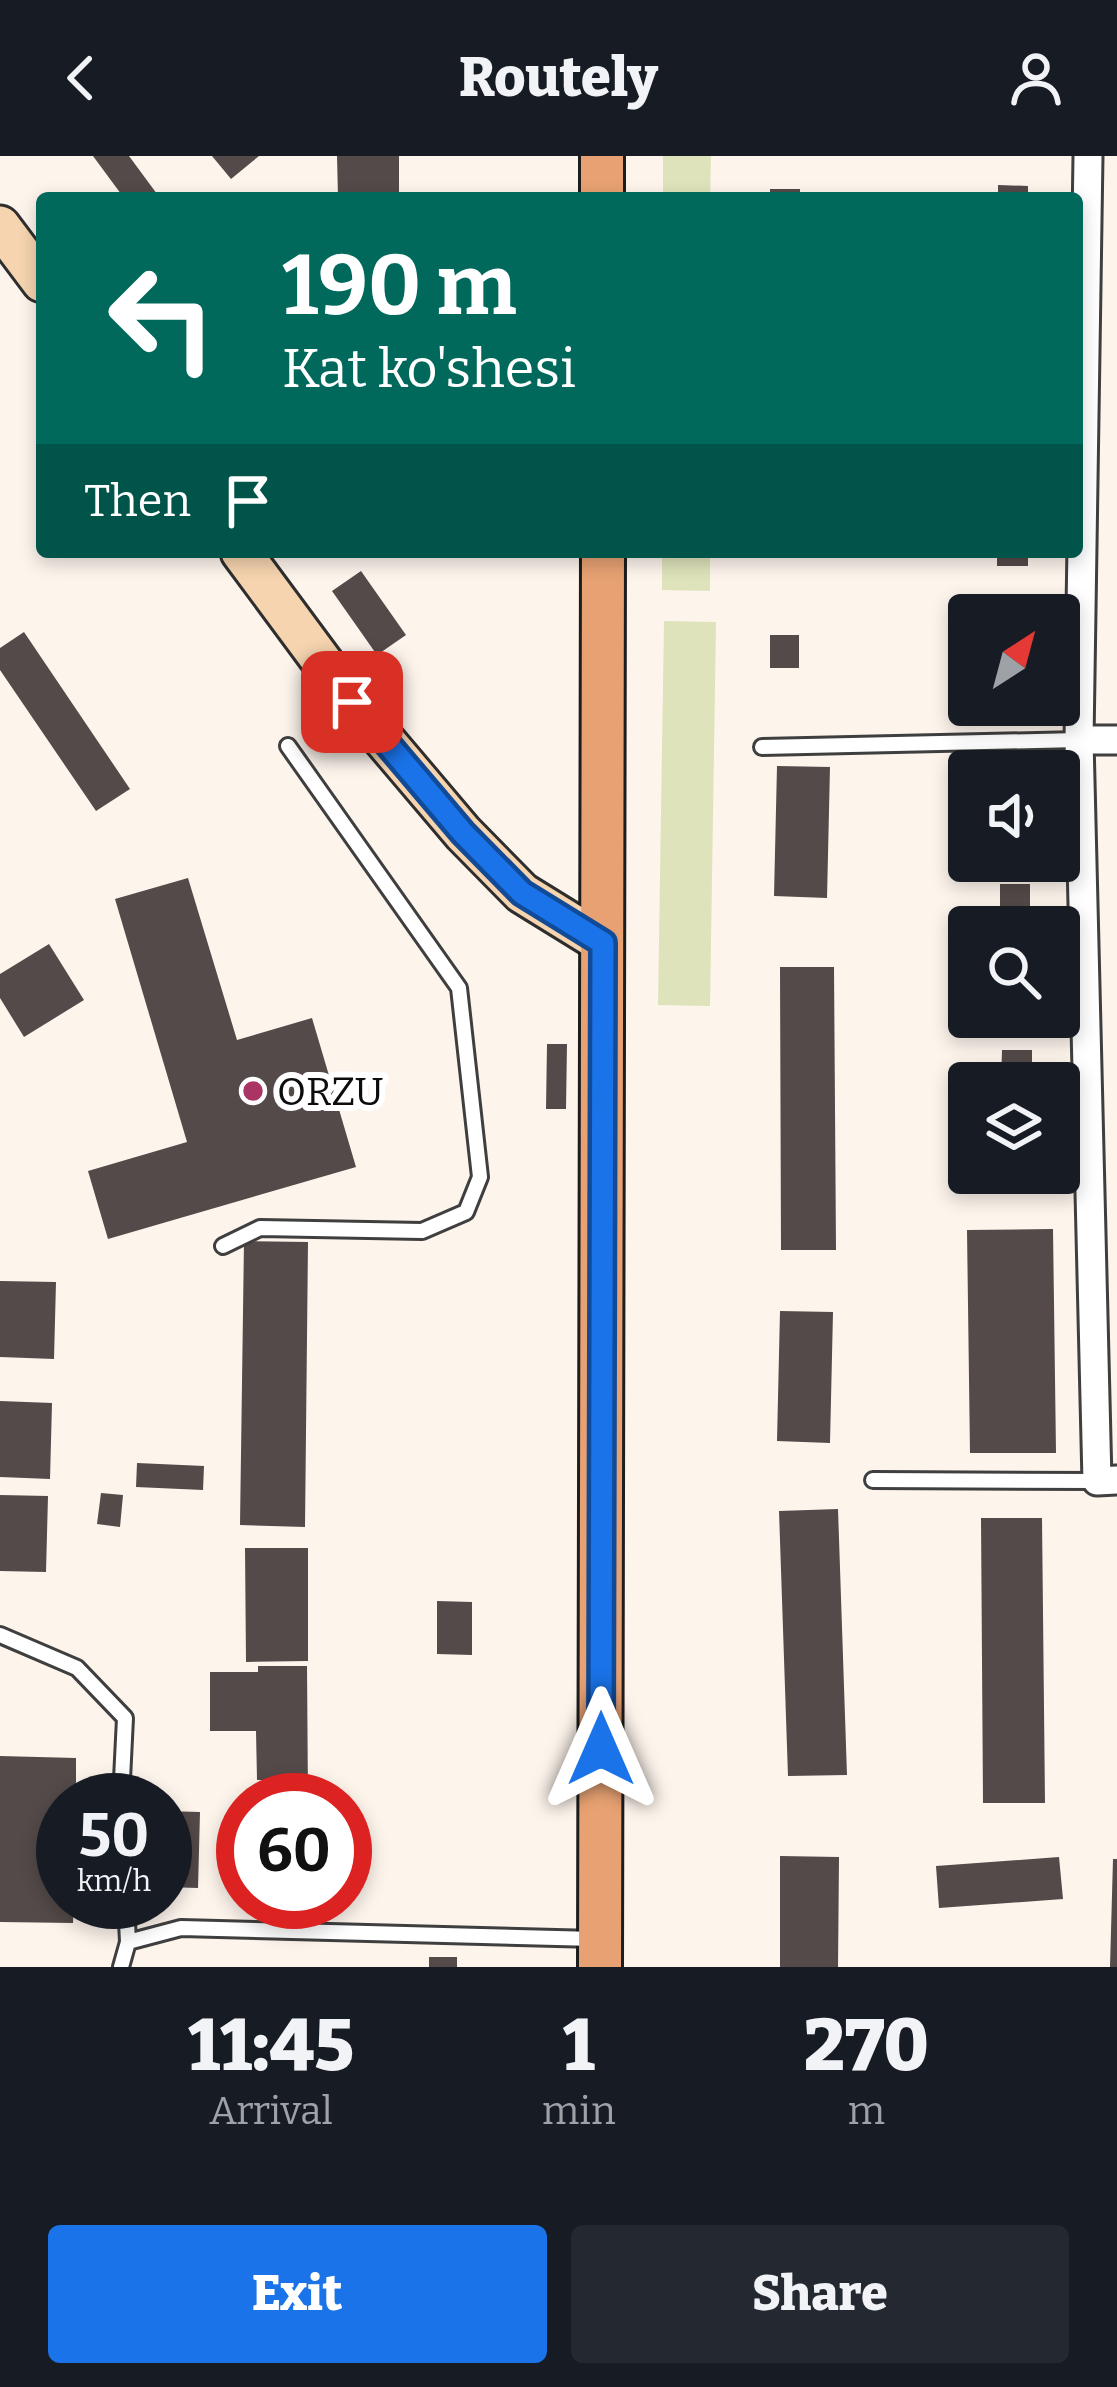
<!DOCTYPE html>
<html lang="en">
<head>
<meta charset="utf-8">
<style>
	body { margin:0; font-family:Bitter,serif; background:#242831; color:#f1f3f6; height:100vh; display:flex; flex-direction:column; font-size:45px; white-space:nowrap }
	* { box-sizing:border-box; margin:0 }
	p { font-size:39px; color:#9ea1a6 }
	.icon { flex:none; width:66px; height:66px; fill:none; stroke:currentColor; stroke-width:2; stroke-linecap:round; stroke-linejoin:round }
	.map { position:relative; height:1811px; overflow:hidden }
	.side { display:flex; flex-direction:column; background:#171b24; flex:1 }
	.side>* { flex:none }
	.top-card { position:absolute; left:36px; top:36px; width:1047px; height:366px; border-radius:12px; box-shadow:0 6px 18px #0003; background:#00695c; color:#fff; overflow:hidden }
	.needle { width:78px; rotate:36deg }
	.fabs { position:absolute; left:948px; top:438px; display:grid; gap:24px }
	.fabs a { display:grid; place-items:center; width:132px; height:132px; border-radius:12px; background:#171b24; box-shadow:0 6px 18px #0003; font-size:60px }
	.speed { position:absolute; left:36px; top:1617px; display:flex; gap:24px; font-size:60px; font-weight:700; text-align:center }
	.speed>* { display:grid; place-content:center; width:156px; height:156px; border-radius:50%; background:#171b24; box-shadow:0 6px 18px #0003; line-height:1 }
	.speed small { font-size:30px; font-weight:400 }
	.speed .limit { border:18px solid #d22; background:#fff; color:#111 }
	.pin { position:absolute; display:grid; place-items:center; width:102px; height:102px; color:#fff; margin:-51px; border-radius:24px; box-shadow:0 6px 18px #0006 }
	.me { position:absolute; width:132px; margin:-66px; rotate:0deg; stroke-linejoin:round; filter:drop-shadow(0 0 9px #0008) }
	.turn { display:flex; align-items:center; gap:42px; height:252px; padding:0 48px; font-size:54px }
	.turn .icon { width:156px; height:156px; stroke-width:2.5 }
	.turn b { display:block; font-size:84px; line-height:102px }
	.then { display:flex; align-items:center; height:114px; padding:0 48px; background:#0003; gap:24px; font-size:45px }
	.eta { display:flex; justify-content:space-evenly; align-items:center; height:204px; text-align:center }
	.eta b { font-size:72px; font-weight:800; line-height:84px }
	.primary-button { display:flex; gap:24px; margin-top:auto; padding:24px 48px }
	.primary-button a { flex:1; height:138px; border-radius:12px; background:#1a73e8; color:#fff; font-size:48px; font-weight:800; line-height:138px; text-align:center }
	.primary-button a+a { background:#242831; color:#f1f3f6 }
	header { display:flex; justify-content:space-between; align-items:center; height:156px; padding:0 48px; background:#171b24; font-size:54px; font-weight:800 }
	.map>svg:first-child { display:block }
	.green { fill:#dee3bb }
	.building { fill:#534a49 }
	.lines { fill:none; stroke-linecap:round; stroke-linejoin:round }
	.lane-casing { stroke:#3f3f3f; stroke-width:20 }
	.street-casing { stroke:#3f3f3f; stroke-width:33 }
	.secondary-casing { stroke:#2e2e2e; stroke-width:45 }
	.primary-casing { stroke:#1d1d1d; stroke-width:48 }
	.lane { stroke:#fff; stroke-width:14 }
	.street { stroke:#fff; stroke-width:27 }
	.secondary { stroke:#f5d4af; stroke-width:39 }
	.primary { stroke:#e7a172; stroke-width:42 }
	.route-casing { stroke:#114b97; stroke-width:30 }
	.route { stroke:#1a73e8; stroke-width:21 }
	.poi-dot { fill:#aa3564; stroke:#fff; stroke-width:4.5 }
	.labels { text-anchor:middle; stroke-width:12; stroke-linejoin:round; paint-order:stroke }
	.poi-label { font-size:39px; fill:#0c0c0c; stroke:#fff; text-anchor:start }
</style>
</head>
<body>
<header><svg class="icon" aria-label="back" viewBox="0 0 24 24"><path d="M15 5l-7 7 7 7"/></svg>Routely<svg class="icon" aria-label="person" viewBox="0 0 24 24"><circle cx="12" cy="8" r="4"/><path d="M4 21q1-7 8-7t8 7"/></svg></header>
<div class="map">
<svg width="1117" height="1811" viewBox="0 0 1117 1811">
	<rect width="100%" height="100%" fill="#fdf4ec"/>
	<!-- green -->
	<path class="green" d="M663,0H711L710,42H663Z
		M662,396H710V435L662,434Z
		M664,465L716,466L710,850L658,849Z"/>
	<!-- building -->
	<path class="building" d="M93,0H129L160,42H124Z
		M212,0H259L231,23Z
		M337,0H399V42H338Z
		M998,29L1028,30V42H998Z
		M770,33H800V42H770Z
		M997,396H1028V410H997Z
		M361,415L406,479L377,499L332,435Z
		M996,439L1026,440V459H996Z
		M24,476L130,633L96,655L0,514V492Z
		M770,479H799V512H770Z
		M777,610L830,611L827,742L774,740Z
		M188,722L237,884L312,862L356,1011L108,1083L88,1015L187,986L115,743Z
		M1000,728H1030V762H1000Z
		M49,788L84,844L24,881L0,842V818Z
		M780,811H834L836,1094H781Z
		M547,888H567L566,953H546Z
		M1002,894H1032V927H1001Z
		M997,1017H1027V1023H997Z
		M1053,1073L1056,1297H970L967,1074Z
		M244,1085L308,1086L305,1371L240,1369Z
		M0,1125L56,1126L54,1203L0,1201Z
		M780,1155L833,1156L830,1287L777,1285Z
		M0,1245L52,1247L50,1323L0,1321Z
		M137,1307L204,1310L203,1334L136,1331Z
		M101,1337L123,1339L120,1371L97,1368Z
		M0,1339L48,1340L46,1416L0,1415Z
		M838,1353L847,1619L788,1620L779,1355Z
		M981,1362H1042L1045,1647H983Z
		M245,1392H308V1505L246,1506Z
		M437,1445L472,1446V1499L437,1498Z
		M258,1510H307L308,1644H278V1624H257L256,1575H210V1516H258Z
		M0,1600L76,1602V1644H63V1746H74L73,1767L0,1766Z
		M165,1655L200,1656L198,1732L165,1731Z
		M780,1700L839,1701L838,1811H780Z
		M1059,1701L1063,1743L939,1752L936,1710Z
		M1113,1703H1117V1811H1110Z
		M429,1801H457V1811H429Z"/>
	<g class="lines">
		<defs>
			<path id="lane" d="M762,591L1079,584
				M223,1090L260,1072L422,1075L466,1056L480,1021L459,832L288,590
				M873,1324L1097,1325
				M0,1479L77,1512L125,1562L121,1644
				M126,1746L128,1786
				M121,1811L128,1786L181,1772L595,1783"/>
			<path id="street" d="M1088,0L1079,584L1097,1325L1117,1324
				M1079,584H1117"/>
			<path id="secondary" d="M0,70L42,126
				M241,396L352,546L463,677L522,737L603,787"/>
			<path id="primary" d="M602,0V42
				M600,1811L603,396"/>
		</defs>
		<!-- lane casing -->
		<use href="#lane" class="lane-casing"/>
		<!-- street casing -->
		<use href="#street" class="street-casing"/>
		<!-- secondary casing -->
		<use href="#secondary" class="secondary-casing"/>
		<!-- primary casing -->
		<use href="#primary" class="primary-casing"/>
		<!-- lane -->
		<use href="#lane" class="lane"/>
		<!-- street -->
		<use href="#street" class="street"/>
		<!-- secondary -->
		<use href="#secondary" class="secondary"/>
		<!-- primary -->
		<use href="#primary" class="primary"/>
	</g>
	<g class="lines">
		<defs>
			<path id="route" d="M352,546L463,677L522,737L603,787L601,1593"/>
		</defs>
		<!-- route casing -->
		<use href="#route" class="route-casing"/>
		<!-- route -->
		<use href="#route" class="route"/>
	</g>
	<!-- markers -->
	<circle class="poi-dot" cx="253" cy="935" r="12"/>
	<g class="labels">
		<!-- poi labels -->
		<g class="poi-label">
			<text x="277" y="949">ORZU</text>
		</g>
	</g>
</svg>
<div class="fabs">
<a><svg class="needle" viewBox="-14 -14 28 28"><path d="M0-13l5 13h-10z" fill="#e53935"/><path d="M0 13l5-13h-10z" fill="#9ea1a6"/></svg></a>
<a><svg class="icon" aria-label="sound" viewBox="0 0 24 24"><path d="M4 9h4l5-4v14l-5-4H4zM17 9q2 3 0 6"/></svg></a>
<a><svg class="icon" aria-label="search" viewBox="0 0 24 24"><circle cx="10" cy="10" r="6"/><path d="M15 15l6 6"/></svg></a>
<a><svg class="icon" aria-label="layers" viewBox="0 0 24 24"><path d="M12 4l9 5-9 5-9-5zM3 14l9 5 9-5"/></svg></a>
</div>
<div class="speed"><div>50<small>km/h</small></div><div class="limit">60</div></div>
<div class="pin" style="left:352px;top:546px;background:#d93025"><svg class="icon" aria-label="arrive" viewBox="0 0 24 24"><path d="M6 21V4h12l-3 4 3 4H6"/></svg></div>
<svg class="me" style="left:601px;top:1593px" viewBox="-20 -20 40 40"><path d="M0-17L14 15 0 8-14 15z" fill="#1a73e8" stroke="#fff" stroke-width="4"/></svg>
<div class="top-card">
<div class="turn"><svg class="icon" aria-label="left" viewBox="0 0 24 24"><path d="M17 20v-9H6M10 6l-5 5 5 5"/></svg><div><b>190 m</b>Kat ko'shesi</div></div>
<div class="then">Then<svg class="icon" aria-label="arrive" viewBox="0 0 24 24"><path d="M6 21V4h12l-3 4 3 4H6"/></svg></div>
</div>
</div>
<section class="side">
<div class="eta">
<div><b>11:45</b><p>Arrival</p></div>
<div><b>1</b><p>min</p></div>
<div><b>270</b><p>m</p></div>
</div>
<div class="primary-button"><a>Exit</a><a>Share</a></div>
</section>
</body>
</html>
